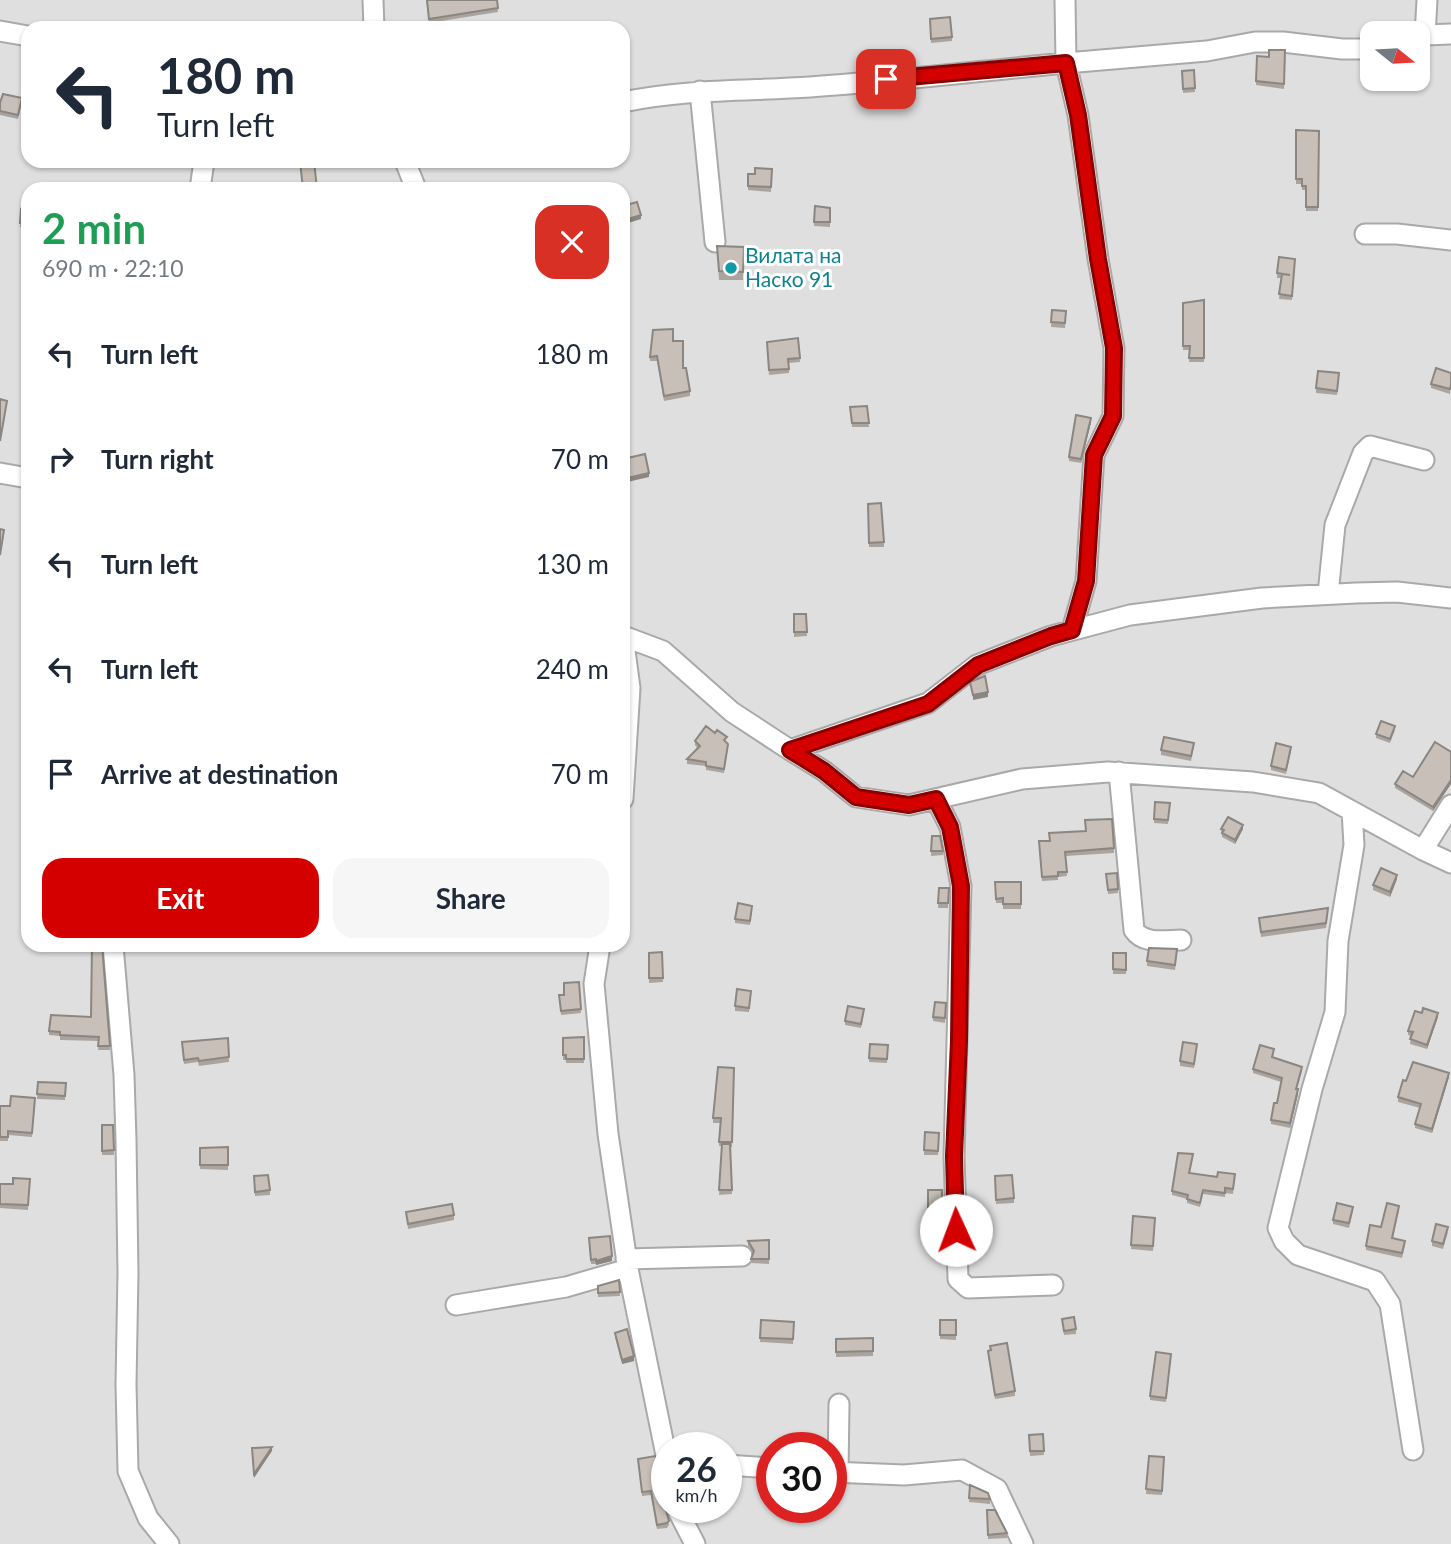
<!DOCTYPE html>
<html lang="en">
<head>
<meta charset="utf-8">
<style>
	body { margin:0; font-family:Lato,sans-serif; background:#f6f6f7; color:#1f2937; height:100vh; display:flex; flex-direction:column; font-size:26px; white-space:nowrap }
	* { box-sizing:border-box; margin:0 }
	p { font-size:23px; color:#747a83 }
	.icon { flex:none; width:38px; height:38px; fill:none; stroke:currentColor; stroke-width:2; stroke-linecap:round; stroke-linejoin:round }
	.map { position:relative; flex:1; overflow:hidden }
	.drawer { position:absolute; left:21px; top:182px; width:609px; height:770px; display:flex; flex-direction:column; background:#fff; border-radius:21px; box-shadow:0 2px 5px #0004 }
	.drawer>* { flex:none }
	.top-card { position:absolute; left:21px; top:21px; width:609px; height:147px; border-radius:21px; box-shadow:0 2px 5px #0004; background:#fff; color:#1f2937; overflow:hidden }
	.needle { width:46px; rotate:108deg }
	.controls { position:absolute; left:1360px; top:21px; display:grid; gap:14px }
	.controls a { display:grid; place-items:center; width:70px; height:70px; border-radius:14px; background:#fff; box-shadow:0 2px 5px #0004; font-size:35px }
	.speed { position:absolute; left:651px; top:1432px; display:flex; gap:14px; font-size:35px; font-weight:700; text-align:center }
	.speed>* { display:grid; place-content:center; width:91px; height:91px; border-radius:50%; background:#fff; box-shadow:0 2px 5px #0004; line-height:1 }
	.speed small { font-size:18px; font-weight:400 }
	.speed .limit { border:10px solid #d22; background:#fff; color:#111 }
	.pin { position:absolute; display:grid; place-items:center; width:60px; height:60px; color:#fff; margin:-30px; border-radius:14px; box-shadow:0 4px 10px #0006 }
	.me { position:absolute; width:77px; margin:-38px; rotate:358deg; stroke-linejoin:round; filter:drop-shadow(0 0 5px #0008) }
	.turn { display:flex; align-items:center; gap:24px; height:147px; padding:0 21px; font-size:32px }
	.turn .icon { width:91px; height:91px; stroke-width:2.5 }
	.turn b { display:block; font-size:49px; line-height:60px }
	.round { display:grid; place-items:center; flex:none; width:74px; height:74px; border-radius:21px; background:#f6f6f7 }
	.headline { display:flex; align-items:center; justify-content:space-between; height:119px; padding:0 21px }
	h1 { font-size:42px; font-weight:700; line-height:52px; color:#1e9e55 }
	.primary-button { display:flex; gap:14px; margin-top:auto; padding:14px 21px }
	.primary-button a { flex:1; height:80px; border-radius:21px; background:#d40000; color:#fff; font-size:28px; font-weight:700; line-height:80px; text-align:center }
	.primary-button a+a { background:#f6f6f7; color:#1f2937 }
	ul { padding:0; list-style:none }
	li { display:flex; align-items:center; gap:21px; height:105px; padding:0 21px }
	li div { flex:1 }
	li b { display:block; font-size:26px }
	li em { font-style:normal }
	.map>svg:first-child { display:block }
	.residential { fill:#e0dfdf; fill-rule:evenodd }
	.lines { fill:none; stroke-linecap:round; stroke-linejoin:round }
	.street-casing { stroke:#a9a9a9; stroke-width:23 }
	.street { stroke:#fff; stroke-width:19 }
	.wall { fill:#aba49e }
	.shaded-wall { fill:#8b8681 }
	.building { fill:#c7bfb8; stroke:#8b8681; stroke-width:2 }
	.route-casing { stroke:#8a0000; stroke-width:18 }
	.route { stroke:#d40000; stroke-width:12 }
	.culture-dot { fill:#0f9aa8; stroke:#fff; stroke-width:2.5 }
	.labels { text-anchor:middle; stroke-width:6; stroke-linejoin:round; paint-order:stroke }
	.culture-label { font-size:21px; fill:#0d838f; stroke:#fff; text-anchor:start }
</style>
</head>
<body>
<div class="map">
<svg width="1451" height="1544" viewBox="0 0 1451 1544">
	<rect width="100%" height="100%" fill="#f2efe9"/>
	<!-- residential -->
	<path class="residential" d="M0,0H1451V1544H0ZM28,28H623V161H28ZM1372,33H1418V79H1372ZM28,189H623V945H28ZM667,1447H726V1507H667ZM772,1447H831V1507H772Z"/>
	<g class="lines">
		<defs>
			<path id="street" d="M373,0L374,28
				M1427,0L1425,35L1451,34
				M0,31L28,36
				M700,91L715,242
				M623,102C685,89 747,91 810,87C895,81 981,71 1066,63L1065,0
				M405,161L416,189
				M200,189L204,161
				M1365,234H1397L1451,240
				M0,473L28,478
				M1328,594L1335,525L1363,453L1370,446L1424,460
				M1072,630L1086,581L1094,455L1113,416L1114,348L1098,259L1078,115L1066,63L1207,51L1255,42H1283L1342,49H1372
				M623,636L663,651L732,712L790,750L928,703L977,665L1051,636L1130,615L1262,598L1356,593L1397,592L1451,598
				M623,636L630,688L623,799
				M790,750L824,771L856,797L909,805L1022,779L1108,772L1253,782L1319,793L1423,850L1451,863
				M1119,772L1134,930C1144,945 1166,940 1181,940
				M936,799L950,827L961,886L954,1156L958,1279L968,1288L1053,1285
				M1352,811L1354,845L1338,941L1335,1012L1312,1089L1278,1228L1284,1241L1298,1255L1375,1281L1390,1304L1413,1450
				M1423,850L1451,805
				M113,945L124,1075L126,1140L128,1273L126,1384L128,1471L148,1518L169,1544
				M600,945L594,984L608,1134L628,1269L667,1460
				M626,1259L742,1256
				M456,1305L566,1287L628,1269
				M726,1465L772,1468
				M831,1472L904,1475L962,1470L997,1489L1023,1544
				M838,1472L839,1404
				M676,1507L695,1544"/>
		</defs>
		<!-- street casing -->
		<use href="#street" class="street-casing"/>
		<!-- street -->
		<use href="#street" class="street"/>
	</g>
	<!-- wall -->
	<path class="wall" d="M426,0H497L498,12L429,23Z
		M930,19L952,37V41L931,43Z
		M1285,50L1284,89L1256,85L1257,56L1269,57Z
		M1194,70L1195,92L1183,93L1182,71Z
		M22,102L18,119L0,115V103Z
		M1296,130L1319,131L1318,211H1306V190H1302V184H1296Z
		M772,169L771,192L748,190V174H755Z
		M815,206L830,208V227L814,226Z
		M21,209L28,210V228L20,227Z
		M717,246L744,247L743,280H719Z
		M1295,259L1292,300L1279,299L1281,278H1277V273Z
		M1204,300V362H1189L1190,350H1183V303Z
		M1052,310L1066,311L1065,328L1051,327Z
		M798,338L800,362L789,363V373L769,375L767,342Z
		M673,341L690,391V396L664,401L657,361H650V357Z
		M1451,373L1450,394L1431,388V384Z
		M1339,378L1337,395L1316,393V388Z
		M867,406L869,427H852L850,407Z
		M1091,422L1081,463L1069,461V457Z
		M868,504L884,542V547H869Z
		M794,614H806L807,636L794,637Z
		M1395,730L1390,743L1376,738V734Z
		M695,741L726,742L728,748L724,773L706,770V766L687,764V759L697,748L695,745Z
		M1435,742L1433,811L1395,788V784L1413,777Z
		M1194,747L1191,761L1161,755V750Z
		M1291,751L1286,774L1271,770V766Z
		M1155,802L1170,803L1168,824L1154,823Z
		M1112,819L1114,853L1066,856L1067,876L1058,877V880L1042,881L1039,841H1050L1086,831Z
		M1221,829H1243L1235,844L1222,837Z
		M932,836L943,851V855L931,856Z
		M1117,873L1118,893L1108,894L1106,874Z
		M1397,879L1390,897L1373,890V885Z
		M995,882H1021V909H1003V903H996Z
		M939,888H949L948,908H938Z
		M752,910L750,925L735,923V919Z
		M1328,913L1326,928L1261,937L1259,918Z
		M102,945L110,1050H98L99,1041L60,1040V1036L49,1035V1031L91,1017Z
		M662,952L663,982L649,983V953Z
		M1113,953H1126V974H1113Z
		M1177,953L1175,970L1147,966V961Z
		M579,982L581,1013L561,1015L559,995H564Z
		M751,991L749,1012L735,1011V1006Z
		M946,1003L945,1023L933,1021V1017Z
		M864,1013L861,1028L845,1025V1021Z
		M1422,1013L1438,1017L1427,1049L1410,1044L1411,1036L1408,1035V1031Z
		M584,1037V1063H566V1060H563V1038Z
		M228,1038L229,1062L199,1066L198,1062L184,1064L182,1042Z
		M870,1044L888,1045L887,1063L869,1062Z
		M1197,1048L1194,1068L1180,1066V1061Z
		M1274,1054L1273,1057L1302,1071L1297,1089L1298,1094L1290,1128L1271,1124V1120L1277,1103L1281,1082L1253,1073V1069Z
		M734,1068L732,1147H730L732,1194L719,1195L722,1146H719L720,1123H713V1118Z
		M1449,1077L1432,1133L1415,1128V1124L1420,1108L1398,1102V1097L1406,1081Z
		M38,1082L66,1083L65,1100L37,1099Z
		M35,1098L32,1137L8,1135V1141H0V1106H10Z
		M102,1125H113L114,1155H102Z
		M925,1132L939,1133L938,1155H924Z
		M228,1147V1170L200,1169V1148Z
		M1193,1158L1190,1173L1235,1178L1233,1194L1225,1193V1197L1203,1194L1200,1207L1187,1203V1199L1172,1195V1191Z
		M254,1176L270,1190V1195L255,1196Z
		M995,1176L1014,1198V1203L996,1204Z
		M30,1179L28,1210L0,1208V1184H13Z
		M928,1190H942V1212H928Z
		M1399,1210L1393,1238L1405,1245L1402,1258L1366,1250V1246L1381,1227Z
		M1353,1211L1349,1228L1333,1224V1220Z
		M406,1212L454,1215V1220L408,1229Z
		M1133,1216L1155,1218L1153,1251L1131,1249Z
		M1448,1232L1443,1249L1432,1246V1241Z
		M769,1240V1264L751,1263L753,1253L748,1246V1241Z
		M589,1242L612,1261L596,1265V1264H591Z
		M619,1280L620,1296L598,1297V1286Z
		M1062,1319L1076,1329V1334L1064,1335Z
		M761,1320L794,1322L793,1344L760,1342Z
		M940,1320H956V1340L940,1339Z
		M615,1333L634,1361L622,1364L615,1337Z
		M873,1338V1356L836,1357V1339Z
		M990,1346L1015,1391V1396L995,1399L988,1355V1351L990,1350Z
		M1171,1358L1166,1402L1150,1400V1396Z
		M1043,1434L1044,1455L1030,1456L1029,1435Z
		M1149,1456L1164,1457L1162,1495L1146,1494Z
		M638,1459L664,1503L669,1525L667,1528L657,1529L651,1495L642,1496Z
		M970,1485L990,1499V1504L969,1502Z
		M987,1510L1007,1533V1538L988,1539Z"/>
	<!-- shaded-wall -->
	<path class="shaded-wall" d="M641,215V219L625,224V220Z
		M1091,418V422L1081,463V459Z
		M649,473V477L623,483V479Z
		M988,692V697L973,700V695Z
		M1451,780V784L1433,811V807Z
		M1243,825V829L1235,844V840Z
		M1397,875V879L1390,897V892Z
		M1438,1013V1017L1427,1049V1045Z
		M1449,1073V1077L1432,1133V1129Z
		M1298,1089V1094L1290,1128V1123Z
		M612,1256V1261L596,1265V1261Z
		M634,1356V1361L622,1364V1360Z
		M272,1447V1451L254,1478V1474Z"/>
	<!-- building -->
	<path class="building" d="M427,0H497L498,8L429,19Z
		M950,17L952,37L931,39L930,19Z
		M1269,50H1285L1284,84L1256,81L1257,56L1269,57Z
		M1194,70L1195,88L1183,89L1182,71Z
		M3,94L22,98L18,115L0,111V103Z
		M1296,130L1319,131L1318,207H1306V186H1302V179H1296Z
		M300,161H314L317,189H303Z
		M755,168L772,169L771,187L748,186V174H755Z
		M637,202L641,215L625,220L623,212V206Z
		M815,206L830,208V222H814Z
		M21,209L28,210V223H20Z
		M717,246L744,247L743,272L719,271Z
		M1279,257L1295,259L1292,296L1279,294L1282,274L1290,275L1277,273Z
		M1204,300V358H1189L1190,346H1183V303Z
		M1052,310L1066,311L1065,323L1051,322Z
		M673,329V341H683V368H686L690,391L664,396L657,356L650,357L653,330Z
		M798,338L800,358L788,359L789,369L769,370L767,342Z
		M1436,368L1451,373V385L1450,389L1431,384Z
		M1318,371L1339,373L1337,391L1316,388Z
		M0,399L7,401L0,441Z
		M867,406L869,423H852L850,407Z
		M1076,415L1091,418L1081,459L1069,457Z
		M645,454L649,473L623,479V459Z
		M881,503L884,542L869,543L868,504Z
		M0,529L4,530L0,555Z
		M794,614H806L807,632H794Z
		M985,676L988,692L973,695L970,682Z
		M1381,721L1395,726L1390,739L1376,734Z
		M706,726L715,733L717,730L727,737L724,740L728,744L724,769L706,766V762L687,759L700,746L695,741Z
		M1164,737L1194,743L1191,756L1161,750Z
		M1435,742L1451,752V780L1433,807L1395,784L1403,771L1413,777Z
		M1276,743L1291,747L1286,770L1271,766Z
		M1155,802L1170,803L1168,820L1154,819Z
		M1228,817L1243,825L1235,840L1222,833L1224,830L1221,829Z
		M1112,819L1114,848L1065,852L1067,872H1058V876L1042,877L1039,841H1050L1049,833L1086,831L1085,820Z
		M932,836H940L943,851H931Z
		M1381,868L1397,875L1390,892L1373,885Z
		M1117,873L1118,889L1108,890L1106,874Z
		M995,882H1021V904H1003V898L996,899Z
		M939,888H949L948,903H938Z
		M738,903L752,906L750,921L735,919Z
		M1328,908L1326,923L1261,932L1259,918Z
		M92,945H102L110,1046H98L99,1037L60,1035V1032L49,1031L51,1015L91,1017Z
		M1149,948L1177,949L1175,965L1147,961Z
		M662,952L663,978H649V953Z
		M1113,953H1126V970L1113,969Z
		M579,982L581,1009L561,1011L559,995H564V983Z
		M737,989L751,991L749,1008L735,1006Z
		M935,1002L946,1003L945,1018L933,1017Z
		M848,1006L864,1009L861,1024L845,1021Z
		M1423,1008L1438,1013L1427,1045L1410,1039L1413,1032L1408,1031L1415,1011L1422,1013Z
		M584,1037V1059H566V1055H563V1038Z
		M228,1038L229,1057L199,1061L198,1058L184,1060L182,1042Z
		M1183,1042L1197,1044L1194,1064L1180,1061Z
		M870,1044L888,1045L887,1059L869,1058Z
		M1260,1045L1274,1049L1272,1057L1302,1067L1296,1089H1298L1290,1123L1271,1120L1274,1103H1277L1282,1078L1253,1069Z
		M1413,1062L1449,1073L1432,1129L1415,1124L1421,1104L1398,1097L1403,1080L1406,1081Z
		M718,1067L734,1068L732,1142H719L721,1118H713Z
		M38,1082L66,1083L65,1096L37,1094Z
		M11,1096L35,1098L32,1133L8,1131V1137H0V1106H10Z
		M102,1125H113L114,1150L102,1151Z
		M925,1132L939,1133L938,1151L924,1150Z
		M722,1144H730L732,1190H719Z
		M228,1147V1165H200V1148Z
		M1178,1153L1193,1154L1189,1173L1217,1177L1218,1172L1235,1174L1233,1189L1225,1188V1193L1203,1190L1200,1203L1187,1199L1188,1195L1172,1191Z
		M268,1175L270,1190L255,1192L254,1176Z
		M1012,1175L1014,1198L996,1200L995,1176Z
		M13,1178L30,1179L28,1205L0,1204V1184H13Z
		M928,1190H942V1207H928Z
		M1337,1203L1353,1207L1349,1223L1333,1220Z
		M1387,1203L1399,1206L1392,1238L1405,1241L1402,1253L1366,1246L1370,1225L1381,1227Z
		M452,1204L454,1215L408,1224L406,1212Z
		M1133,1216L1155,1218L1153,1246L1131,1245Z
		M1436,1224L1448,1227L1443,1244L1432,1241Z
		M610,1236L612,1256L596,1261V1259L591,1260L589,1238Z
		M769,1240V1259H751L754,1251L748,1241Z
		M619,1280L620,1292L598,1293V1286Z
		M1074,1317L1076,1329L1064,1331L1062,1319Z
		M761,1320L794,1322L793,1339L760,1338Z
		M940,1320H956V1335H940Z
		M627,1329L634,1356L622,1360L615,1333Z
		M873,1338V1351L836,1352V1339Z
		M1007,1343L1015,1391L995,1395L988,1351L991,1350L990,1346Z
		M1156,1352L1171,1354L1166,1398L1150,1396Z
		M1043,1434L1044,1451H1030L1029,1435Z
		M272,1447L254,1474L252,1448Z
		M655,1456L660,1465L664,1503L669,1521L667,1523L657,1525L651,1491L642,1492L638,1459Z
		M1149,1456L1164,1457L1162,1491L1146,1489Z
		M970,1485L988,1493L990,1499L969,1498Z
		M987,1510H995L1007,1533L988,1535Z"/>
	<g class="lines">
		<defs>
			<path id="route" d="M886,79L1066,63L1078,115L1098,259L1114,348L1113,416L1094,455L1086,581L1072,630L1051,636L978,665L928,704L790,750L824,771L856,797L909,805L936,799L950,827L961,886L959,1041L954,1156L956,1230"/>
		</defs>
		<!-- route casing -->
		<use href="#route" class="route-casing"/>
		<!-- route -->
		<use href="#route" class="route"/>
	</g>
	<!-- markers -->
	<circle class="culture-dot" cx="731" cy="268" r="7"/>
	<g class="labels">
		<!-- culture labels -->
		<g class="culture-label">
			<text x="745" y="263">Вилата на<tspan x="745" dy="24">Наско 91</tspan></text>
		</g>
	</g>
</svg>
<div class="controls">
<a><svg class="needle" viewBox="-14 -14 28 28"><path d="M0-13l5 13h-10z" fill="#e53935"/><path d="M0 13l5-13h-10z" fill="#747a83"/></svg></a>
</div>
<div class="speed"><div>26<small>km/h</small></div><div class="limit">30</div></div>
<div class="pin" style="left:886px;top:79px;background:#d93025"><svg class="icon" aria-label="arrive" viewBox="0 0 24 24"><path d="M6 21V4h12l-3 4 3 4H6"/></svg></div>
<svg class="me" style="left:956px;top:1230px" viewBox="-20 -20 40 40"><circle r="19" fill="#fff"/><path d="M0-13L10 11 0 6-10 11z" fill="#d40000"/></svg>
<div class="top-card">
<div class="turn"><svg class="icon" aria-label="left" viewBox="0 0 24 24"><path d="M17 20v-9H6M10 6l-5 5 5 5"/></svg><div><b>180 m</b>Turn left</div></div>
</div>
<section class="drawer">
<div class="headline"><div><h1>2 min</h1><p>690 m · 22:10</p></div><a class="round" style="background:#d93025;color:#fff"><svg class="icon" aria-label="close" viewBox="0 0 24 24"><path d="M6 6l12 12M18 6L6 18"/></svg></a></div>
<ul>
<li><svg class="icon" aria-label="left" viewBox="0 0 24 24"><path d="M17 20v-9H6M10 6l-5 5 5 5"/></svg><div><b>Turn left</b></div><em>180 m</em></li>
<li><svg class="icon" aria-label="right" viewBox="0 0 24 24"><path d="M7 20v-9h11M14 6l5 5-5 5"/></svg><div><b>Turn right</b></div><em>70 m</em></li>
<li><svg class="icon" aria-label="left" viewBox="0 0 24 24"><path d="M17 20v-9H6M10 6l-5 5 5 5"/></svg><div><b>Turn left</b></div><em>130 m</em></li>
<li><svg class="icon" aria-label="left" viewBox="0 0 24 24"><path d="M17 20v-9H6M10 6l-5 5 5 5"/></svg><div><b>Turn left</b></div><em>240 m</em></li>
<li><svg class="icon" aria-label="arrive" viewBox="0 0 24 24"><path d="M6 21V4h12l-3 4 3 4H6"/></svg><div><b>Arrive at destination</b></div><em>70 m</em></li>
</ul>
<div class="primary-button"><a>Exit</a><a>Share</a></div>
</section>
</div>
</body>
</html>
